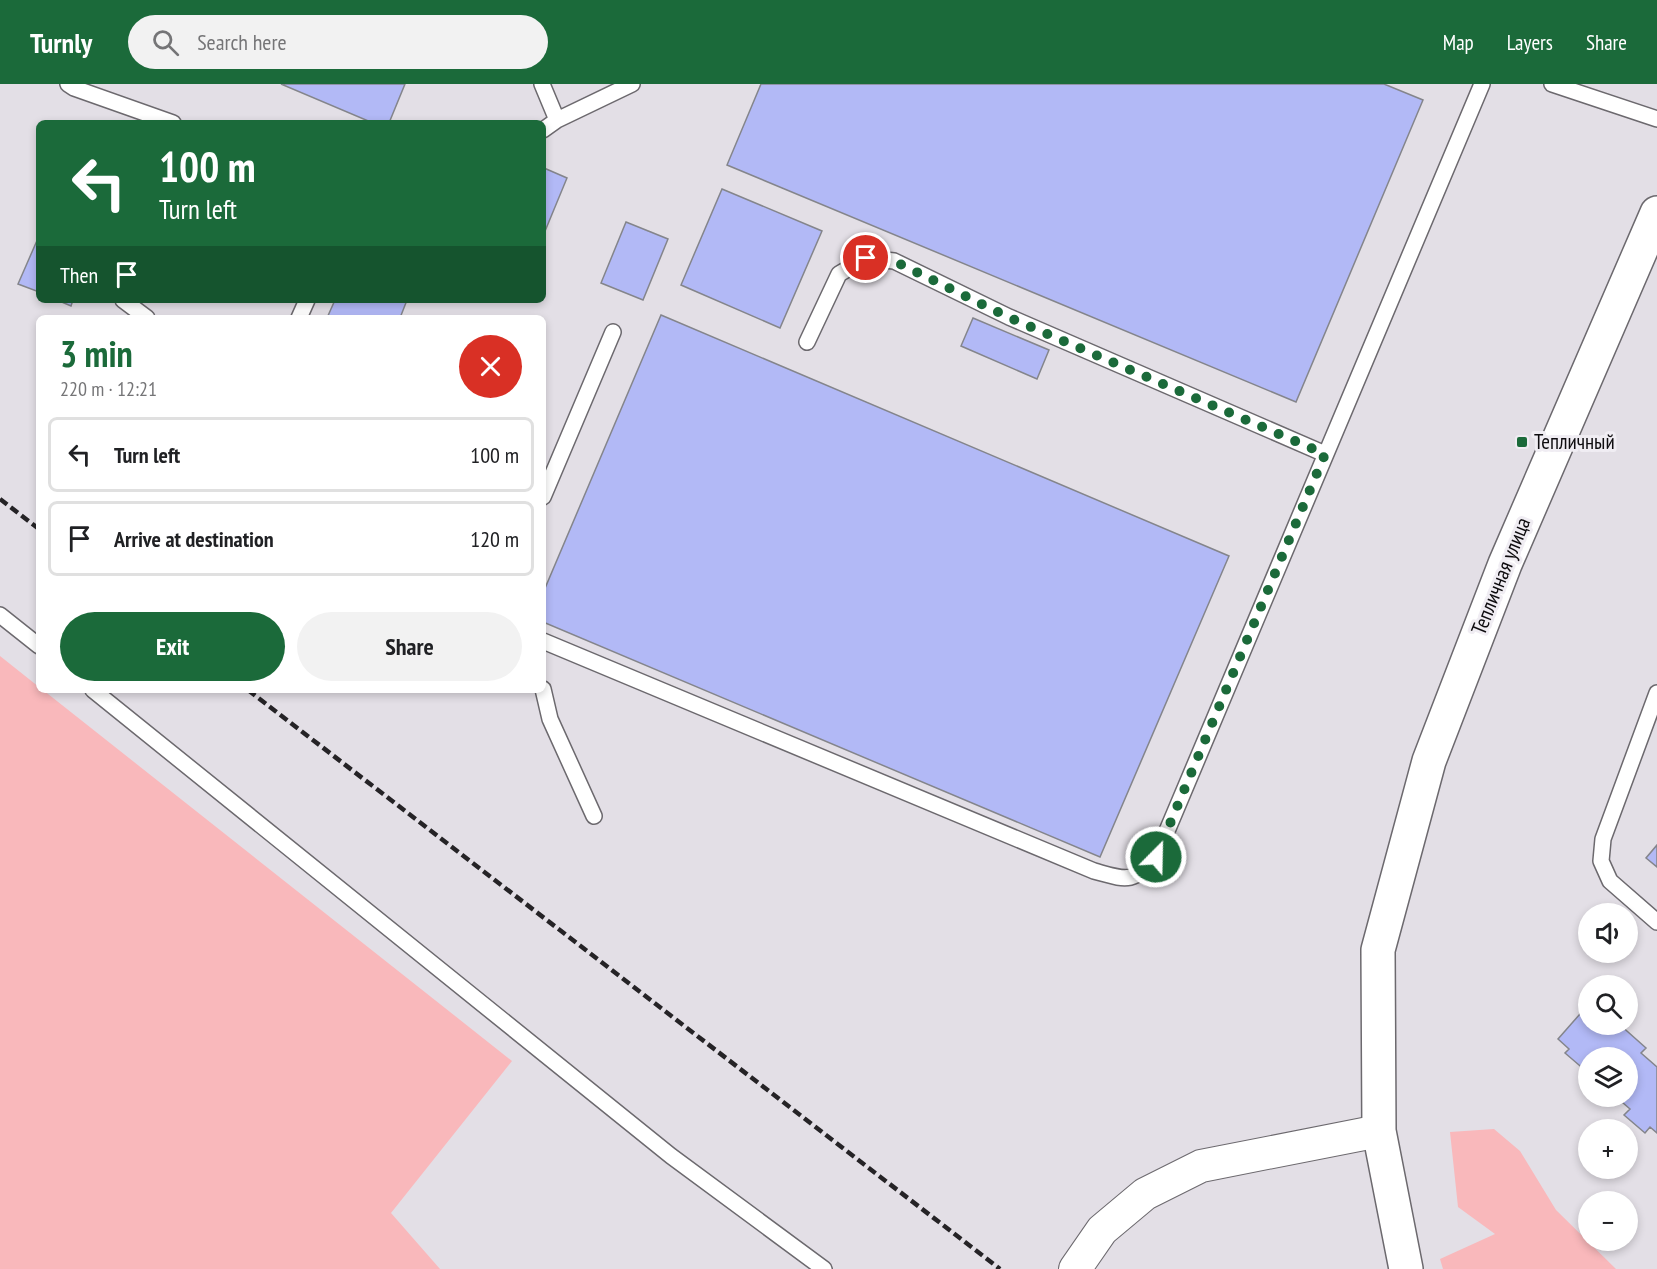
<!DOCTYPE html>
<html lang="en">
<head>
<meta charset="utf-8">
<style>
	body { margin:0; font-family:"PT Sans Narrow",sans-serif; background:#f2f2f2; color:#202124; height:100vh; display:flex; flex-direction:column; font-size:22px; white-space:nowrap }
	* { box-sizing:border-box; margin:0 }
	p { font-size:20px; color:#757577 }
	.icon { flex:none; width:33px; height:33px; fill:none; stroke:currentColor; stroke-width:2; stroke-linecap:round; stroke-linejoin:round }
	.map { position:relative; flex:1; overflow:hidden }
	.panel { position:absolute; left:36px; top:231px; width:510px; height:378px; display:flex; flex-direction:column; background:#fff; border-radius:9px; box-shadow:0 3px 9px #0003 }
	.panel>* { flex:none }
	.guide { position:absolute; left:36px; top:36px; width:510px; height:183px; border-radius:9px; box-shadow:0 3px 9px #0003; background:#1b6a3a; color:#fff; overflow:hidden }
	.buttons { position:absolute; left:1578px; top:819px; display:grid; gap:12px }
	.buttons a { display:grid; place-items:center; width:60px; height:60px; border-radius:50%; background:#fff; box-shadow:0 3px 9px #0003; font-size:30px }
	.pin { position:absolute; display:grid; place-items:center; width:51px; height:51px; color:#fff; margin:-26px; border:3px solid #fff; border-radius:50%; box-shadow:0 2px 6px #0007 }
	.me { position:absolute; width:66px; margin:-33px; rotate:23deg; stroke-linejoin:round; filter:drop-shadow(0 0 4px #0008) }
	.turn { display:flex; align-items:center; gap:21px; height:126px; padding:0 24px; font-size:27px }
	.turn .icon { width:78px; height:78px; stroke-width:2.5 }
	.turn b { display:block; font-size:42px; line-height:51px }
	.then { display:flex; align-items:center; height:57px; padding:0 24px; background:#0003; gap:12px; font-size:22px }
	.round { display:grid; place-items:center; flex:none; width:63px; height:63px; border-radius:32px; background:#f2f2f2 }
	.headline { display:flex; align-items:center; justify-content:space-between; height:102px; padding:0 24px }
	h1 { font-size:36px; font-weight:800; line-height:45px; color:#1b6a3a }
	.cta { display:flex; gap:12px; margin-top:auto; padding:12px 24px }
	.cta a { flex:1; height:69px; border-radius:36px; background:#1b6a3a; color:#fff; font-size:24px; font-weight:800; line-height:69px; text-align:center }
	.cta a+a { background:#f2f2f2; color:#202124 }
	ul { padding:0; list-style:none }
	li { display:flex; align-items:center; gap:18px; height:75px; margin:0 12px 9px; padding:0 12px; border:3px solid #e0e0e0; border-radius:9px }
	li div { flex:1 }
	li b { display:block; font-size:22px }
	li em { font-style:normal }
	header { display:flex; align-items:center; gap:36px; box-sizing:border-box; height:84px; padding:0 30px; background:#1b6a3a; color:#fff }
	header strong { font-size:28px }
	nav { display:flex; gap:33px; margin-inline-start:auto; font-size:21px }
	.search { width:420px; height:54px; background:#f2f2f2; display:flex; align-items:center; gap:15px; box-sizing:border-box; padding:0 21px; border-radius:33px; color:#757577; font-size:22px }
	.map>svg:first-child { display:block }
	.green { fill:#f9b8bb }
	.building { fill:#b2b9f6; stroke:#84858b; stroke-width:1.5 }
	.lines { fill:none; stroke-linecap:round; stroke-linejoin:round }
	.service-casing { stroke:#6c696e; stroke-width:18 }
	.minor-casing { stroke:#6c696e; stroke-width:34 }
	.tertiary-casing { stroke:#6c696e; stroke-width:36 }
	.service { stroke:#fff; stroke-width:15 }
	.minor { stroke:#fff; stroke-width:32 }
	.tertiary { stroke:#fff; stroke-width:33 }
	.rail { stroke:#252326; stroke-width:4.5; stroke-dasharray:9 4.5; stroke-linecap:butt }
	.route { stroke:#1b6a3a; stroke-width:10; stroke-dasharray:0 18 }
	.poi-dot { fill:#1b6a3a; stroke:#f0edf3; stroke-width:2 }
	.labels { text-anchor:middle; stroke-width:6; stroke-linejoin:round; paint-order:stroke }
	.poi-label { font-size:21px; fill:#0e0c0f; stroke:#f0edf3; text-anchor:start }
	.street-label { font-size:21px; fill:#0e0c0f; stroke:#f0edf3 }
</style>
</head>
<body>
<header>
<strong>Turnly</strong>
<div class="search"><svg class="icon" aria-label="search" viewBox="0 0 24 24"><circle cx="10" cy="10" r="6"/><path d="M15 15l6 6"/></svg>Search here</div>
<nav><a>Map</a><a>Layers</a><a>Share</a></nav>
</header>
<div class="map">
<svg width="1657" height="1185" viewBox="0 0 1657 1185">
	<rect width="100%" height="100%" fill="#e3dfe6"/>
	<!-- green -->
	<path class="green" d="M0,572L39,603V606H43L512,977L391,1129L440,1185H0Z
		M1494,1045L1520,1067L1556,1126L1616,1185H1443L1440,1175L1495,1150L1458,1123L1450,1048Z"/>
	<!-- building -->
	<path class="building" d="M281,0H405L389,39H373Z
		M761,0H1384L1423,16L1296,318L727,81Z
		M544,84L567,94L543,152V86Z
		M722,105L822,147L780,244L681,201Z
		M626,138L668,155L643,216L601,199Z
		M39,152V208L18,200Z
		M57,216H73L71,222Z
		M335,216H407L400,234H327Z
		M661,231L1229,472L1100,773L543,538V509Z
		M973,234L1049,266L1037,295L961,262Z
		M1657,761V783L1646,774Z
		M1587,922L1588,924V940H1619L1646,964L1641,969L1657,983V1049L1650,1043L1645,1049L1624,1031L1630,1025L1615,1012H1628V974H1588V1001L1581,994L1586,987L1565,969L1569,965L1558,955Z"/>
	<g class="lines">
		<defs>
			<path id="service" d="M68,0L74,4L173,39
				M542,0L557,36
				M1552,0L1657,35
				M543,46L557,36L632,0
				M123,216L147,234
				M299,234L307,216
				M807,258L839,190L866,174L894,177L1009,233L1325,370
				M543,413L613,248
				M0,531L39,562
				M543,557L1094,787C1127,796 1132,800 1156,773L1482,0
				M543,605L550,635L594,732
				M93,606L671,1072L824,1185
				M1657,609L1603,755L1601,777L1610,797L1657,838"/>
			<path id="minor" d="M1075,1185L1102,1146L1145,1110L1201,1082L1379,1047"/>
			<path id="tertiary" d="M1406,1185L1379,1047L1378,866L1429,677L1505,480L1657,129"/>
		</defs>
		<!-- service casing -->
		<use href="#service" class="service-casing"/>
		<!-- minor casing -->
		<use href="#minor" class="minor-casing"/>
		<!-- tertiary casing -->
		<use href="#tertiary" class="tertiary-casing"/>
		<!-- service -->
		<use href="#service" class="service"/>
		<!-- minor -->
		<use href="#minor" class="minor"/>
		<!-- tertiary -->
		<use href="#tertiary" class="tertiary"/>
		<!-- rail -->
		<path class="rail" d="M0,415L39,445
			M248,606L1000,1185"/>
	</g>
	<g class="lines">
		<!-- route -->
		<path class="route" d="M866,174L894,177L1008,233L1325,370L1156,773"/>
	</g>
	<!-- markers -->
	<rect class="poi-dot" x="1516" y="352" width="12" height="12" rx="3"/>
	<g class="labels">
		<!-- poi labels -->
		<g class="poi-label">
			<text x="1534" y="365">Тепличный</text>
		</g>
		<!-- street labels -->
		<g class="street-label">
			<text transform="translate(1501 492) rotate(-68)" y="7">Тепличная улица</text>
		</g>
	</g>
</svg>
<div class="buttons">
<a><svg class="icon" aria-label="sound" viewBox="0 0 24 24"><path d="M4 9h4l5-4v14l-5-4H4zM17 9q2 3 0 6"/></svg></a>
<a><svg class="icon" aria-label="search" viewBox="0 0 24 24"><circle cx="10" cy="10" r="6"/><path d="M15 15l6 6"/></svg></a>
<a><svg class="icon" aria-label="layers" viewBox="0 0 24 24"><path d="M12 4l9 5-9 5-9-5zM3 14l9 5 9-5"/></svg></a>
<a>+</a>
<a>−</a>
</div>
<div class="pin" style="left:866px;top:174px;background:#d93025"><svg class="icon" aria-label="arrive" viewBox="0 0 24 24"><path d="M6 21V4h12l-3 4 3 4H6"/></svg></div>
<svg class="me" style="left:1156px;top:773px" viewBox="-20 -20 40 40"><circle r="17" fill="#1b6a3a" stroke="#fff" stroke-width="3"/><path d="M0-11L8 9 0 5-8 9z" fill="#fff"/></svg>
<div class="guide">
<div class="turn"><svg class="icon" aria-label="left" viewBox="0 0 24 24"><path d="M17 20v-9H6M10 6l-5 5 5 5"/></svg><div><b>100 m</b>Turn left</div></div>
<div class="then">Then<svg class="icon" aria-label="arrive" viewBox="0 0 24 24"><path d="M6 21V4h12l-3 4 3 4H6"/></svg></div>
</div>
<section class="panel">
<div class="headline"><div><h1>3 min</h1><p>220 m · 12:21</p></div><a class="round" style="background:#d93025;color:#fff"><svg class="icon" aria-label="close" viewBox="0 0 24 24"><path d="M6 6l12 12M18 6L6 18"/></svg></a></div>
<ul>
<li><svg class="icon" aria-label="left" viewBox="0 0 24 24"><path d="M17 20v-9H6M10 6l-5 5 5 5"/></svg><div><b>Turn left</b></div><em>100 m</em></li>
<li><svg class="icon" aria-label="arrive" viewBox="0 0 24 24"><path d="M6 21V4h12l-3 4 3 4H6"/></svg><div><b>Arrive at destination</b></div><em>120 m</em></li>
</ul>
<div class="cta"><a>Exit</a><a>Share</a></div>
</section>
</div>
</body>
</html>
